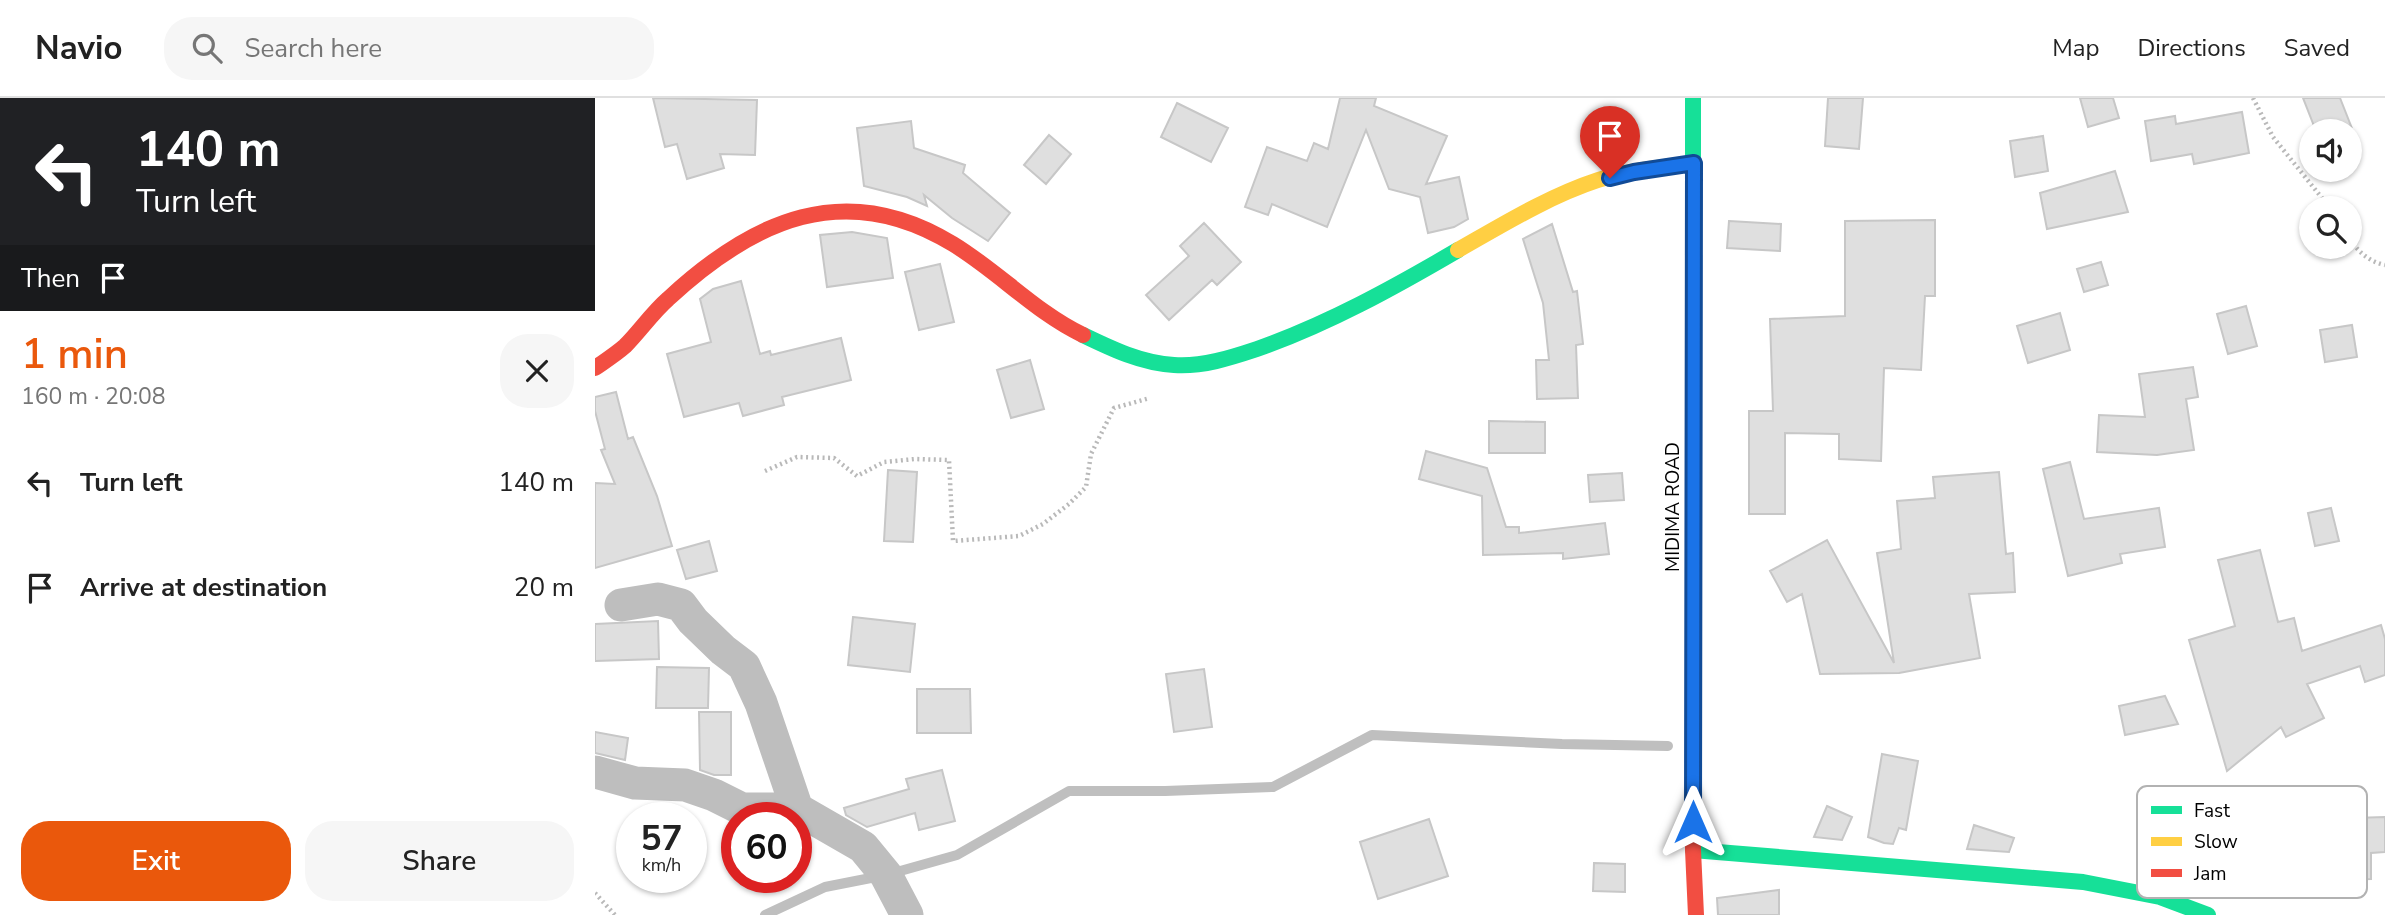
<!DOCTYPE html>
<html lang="en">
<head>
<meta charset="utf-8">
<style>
	body { margin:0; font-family:"Nunito Sans",sans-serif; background:#f6f6f6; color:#222; height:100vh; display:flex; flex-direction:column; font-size:26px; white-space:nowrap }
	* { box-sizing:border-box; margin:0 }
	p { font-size:23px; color:#767676 }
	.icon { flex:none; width:38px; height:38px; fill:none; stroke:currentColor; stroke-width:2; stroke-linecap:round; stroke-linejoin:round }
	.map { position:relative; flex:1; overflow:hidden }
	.panel { display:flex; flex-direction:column; background:#fff; width:595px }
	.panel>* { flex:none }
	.guide { background:#202124; color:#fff; overflow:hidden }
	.controls { position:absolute; left:1704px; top:21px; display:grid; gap:14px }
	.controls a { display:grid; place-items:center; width:63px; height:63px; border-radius:50%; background:#fff; box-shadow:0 2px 5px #0004; font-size:35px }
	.speed { position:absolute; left:21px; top:704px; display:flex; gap:14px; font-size:35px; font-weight:700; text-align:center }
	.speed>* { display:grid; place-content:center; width:91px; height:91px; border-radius:50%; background:#fff; box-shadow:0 2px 5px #0004; line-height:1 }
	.speed small { font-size:18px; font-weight:400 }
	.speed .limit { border:10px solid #d22; background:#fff; color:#111 }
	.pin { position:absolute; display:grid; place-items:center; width:60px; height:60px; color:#fff; margin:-72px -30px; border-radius:50% 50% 50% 0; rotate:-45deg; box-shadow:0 0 7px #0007 }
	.pin .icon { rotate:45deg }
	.me { position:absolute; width:77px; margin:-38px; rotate:0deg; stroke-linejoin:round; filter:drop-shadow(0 0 5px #0008) }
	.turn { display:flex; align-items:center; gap:24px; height:147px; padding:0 21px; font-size:32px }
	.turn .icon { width:91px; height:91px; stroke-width:2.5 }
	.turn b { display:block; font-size:49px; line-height:60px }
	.then { display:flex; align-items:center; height:66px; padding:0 21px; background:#0003; gap:14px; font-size:26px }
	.round { display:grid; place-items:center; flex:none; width:74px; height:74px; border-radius:28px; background:#f6f6f6 }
	.head { display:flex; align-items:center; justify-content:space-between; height:119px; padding:0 21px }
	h1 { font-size:42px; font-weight:600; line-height:52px; color:#ea580c }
	.action { display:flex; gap:14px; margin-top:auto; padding:14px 21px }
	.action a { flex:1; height:80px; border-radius:28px; background:#ea580c; color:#fff; font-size:28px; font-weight:600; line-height:80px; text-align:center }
	.action a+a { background:#f6f6f6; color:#222 }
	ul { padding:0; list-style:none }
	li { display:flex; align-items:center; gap:21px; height:105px; padding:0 21px }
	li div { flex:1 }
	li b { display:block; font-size:26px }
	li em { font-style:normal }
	header { display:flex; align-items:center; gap:42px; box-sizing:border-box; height:98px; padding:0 35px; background:#fff; border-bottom:2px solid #e0e0e0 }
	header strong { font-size:33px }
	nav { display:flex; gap:38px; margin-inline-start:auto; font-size:24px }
	.search { width:490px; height:63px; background:#f6f6f6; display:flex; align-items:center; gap:18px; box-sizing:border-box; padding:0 24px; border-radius:28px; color:#767676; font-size:26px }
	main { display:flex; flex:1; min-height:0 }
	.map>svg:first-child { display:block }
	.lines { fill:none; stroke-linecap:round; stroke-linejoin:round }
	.stream { stroke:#bfbfbf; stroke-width:10 }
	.building { fill:#dfdfdf; stroke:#c7c7c7; stroke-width:2 }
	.path { stroke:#b9b9b9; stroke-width:4.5; stroke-dasharray:2 3.5; stroke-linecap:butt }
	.street { stroke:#bebebe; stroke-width:33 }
	.fast { stroke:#16e098; stroke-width:16 }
	.slow { stroke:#ffcf43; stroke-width:16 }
	.jam { stroke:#f24e42; stroke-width:16 }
	.route-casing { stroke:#114b97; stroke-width:18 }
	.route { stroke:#1a73e8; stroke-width:12 }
	.labels { text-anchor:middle; stroke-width:5; stroke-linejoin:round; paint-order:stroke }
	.street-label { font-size:19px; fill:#000; stroke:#fff }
	.key { fill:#fff; stroke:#b2b2b2; stroke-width:2 }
	.key-label { font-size:19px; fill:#000 }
</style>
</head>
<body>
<header>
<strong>Navio</strong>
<div class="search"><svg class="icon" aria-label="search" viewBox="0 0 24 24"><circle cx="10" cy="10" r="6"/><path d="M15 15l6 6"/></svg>Search here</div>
<nav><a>Map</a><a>Directions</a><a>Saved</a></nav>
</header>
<main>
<section class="panel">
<div class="guide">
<div class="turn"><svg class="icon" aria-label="left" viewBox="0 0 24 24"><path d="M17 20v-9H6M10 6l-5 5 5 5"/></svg><div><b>140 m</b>Turn left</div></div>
<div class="then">Then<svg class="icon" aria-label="arrive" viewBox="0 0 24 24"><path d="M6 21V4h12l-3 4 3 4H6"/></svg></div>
</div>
<div class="head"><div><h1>1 min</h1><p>160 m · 20:08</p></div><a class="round"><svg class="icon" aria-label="close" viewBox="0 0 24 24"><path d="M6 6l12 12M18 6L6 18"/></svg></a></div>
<ul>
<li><svg class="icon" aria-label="left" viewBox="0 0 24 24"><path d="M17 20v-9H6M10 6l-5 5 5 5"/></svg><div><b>Turn left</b></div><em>140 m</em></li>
<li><svg class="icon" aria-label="arrive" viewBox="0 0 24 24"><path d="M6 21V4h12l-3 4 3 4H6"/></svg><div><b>Arrive at destination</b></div><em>20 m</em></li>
</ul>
<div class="action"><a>Exit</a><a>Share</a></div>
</section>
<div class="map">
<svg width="1790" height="817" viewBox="0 0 1790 817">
	<rect width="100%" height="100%" fill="#fff"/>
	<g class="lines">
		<!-- stream -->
		<path class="stream" d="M170,817L230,789L291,777L362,757L474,693H570L678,689L777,637L967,646L1073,648"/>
	</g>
	<!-- building -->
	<path class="building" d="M58,0L162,2L160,57L125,56L129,70L92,81L82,46L70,49Z
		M745,0H781L779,8L852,38L831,86L864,79L873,121L859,129L833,135L825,99L794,91L771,32L732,129L677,106L673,117L650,109L672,49L712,63L719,45L733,51Z
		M1233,0H1268L1264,51L1230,48Z
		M1485,0H1518L1524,20L1493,29Z
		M1708,0H1745L1758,33H1721Z
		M582,5L633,30L616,64L566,39Z
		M1647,14L1654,55L1599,66L1597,56L1556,63L1550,23L1580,18L1581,26Z
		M316,23L319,50L370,67L368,75L415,115L393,143L357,120L329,97L332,108L312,99L269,88L262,30Z
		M454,37L476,56L451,86L429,67Z
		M1448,38L1453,73L1420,79L1415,43Z
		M1520,73L1533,114L1452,131L1445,95Z
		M1340,122V198H1330L1326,272L1289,270L1286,363L1244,361V336L1190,335V416H1154V313H1178L1175,221L1250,218V123Z
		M1134,123L1186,126L1185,153L1132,150Z
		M609,125L646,164L622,187L617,182L574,222L551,197L594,158L585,148Z
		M957,126L978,194L982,193L988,246L981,247L983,300L942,301L941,262H954L948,205L928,141Z
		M257,134L292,140L298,180L232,189L225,137Z
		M1506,164L1513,187L1489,194L1482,171Z
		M345,166L359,224L324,232L310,174Z
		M146,183L165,256L175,253L176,257L246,240L256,282L187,299L189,307L148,318L144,305L89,319L72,256L116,244L105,201L118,191Z
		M1651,208L1662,248L1633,256L1622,216Z
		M1465,215L1475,252L1433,265L1422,228Z
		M1757,227L1762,259L1730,264L1725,232Z
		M435,262L449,311L416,320L402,272Z
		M1598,269L1603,299L1591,301L1599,352L1562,357L1502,354L1504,317L1550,319L1544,276Z
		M21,294L33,341L38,339L62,398L77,448L0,470V385L20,386L6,352L10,351L0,313V299Z
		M894,323L950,324V355H894Z
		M831,353L892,370L911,429H924V435L1010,425L1014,456L968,461V455L888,457L887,398L824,381Z
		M1475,364L1489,421L1564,410L1570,449L1525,456L1527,465L1473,478L1448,371Z
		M293,372L322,374L318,444L289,443Z
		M1404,374L1411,456L1418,455L1420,494L1374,496L1385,560L1304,575L1225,576L1207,496L1192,504L1175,473L1232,442L1299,565L1282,455L1306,451L1302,403L1340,400L1338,379Z
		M1027,375L1029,402L995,404L993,377Z
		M1736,410L1744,443L1720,448L1713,415Z
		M114,443L122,473L91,481L82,452Z
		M1665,452L1683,524L1699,520L1707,553L1786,527L1790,541V577L1770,584L1765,568L1712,586L1729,620L1691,639L1686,629L1632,673L1594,542L1640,528L1623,462Z
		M258,519L320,526L315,574L253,567Z
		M63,523L64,561L0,563V526Z
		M62,569L114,570L113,610H61Z
		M609,571L617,629L579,634L571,576Z
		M322,591H375L376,635H322Z
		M1570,598L1583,626L1530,637L1524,608Z
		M104,614H136V677H119L105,672Z
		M0,634L33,640L30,662L0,655Z
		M1287,656L1323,663L1311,732L1304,730L1298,746L1289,745L1273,739Z
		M347,672L360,723L324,732L320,715L272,729L251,717L249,710L314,691L311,681Z
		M1232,708L1257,719L1247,742L1219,739Z
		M1790,719V754L1776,755V781L1718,783L1717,739H1728L1727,721Z
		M834,721L853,778L783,801L765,744Z
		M1379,727L1419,740L1414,754L1372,751Z
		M999,765L1030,766V794L998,793Z
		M1184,792V817H1123L1122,800Z"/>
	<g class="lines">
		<!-- path -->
		<path class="path" d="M1658,0L1678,39L1735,110
			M1755,141C1763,154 1775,164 1790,167
			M170,373L202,359L239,360L262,378L289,364L320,361L354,362L358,443L424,438L448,426L474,406L491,389L496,356L519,310L555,300
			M0,795L20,817"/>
		<!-- street -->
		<path class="street" d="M26,507L63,501L86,507L98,523L128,552L149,568L166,605L202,711
			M0,674L40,685L90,687L119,697L147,711H202L268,749L291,777L312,817"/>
		<!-- fast -->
		<path class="fast" d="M1098,0V610
			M488,237C517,251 546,265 579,267C607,269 635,260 662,251C733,226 798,190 863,152
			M1098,752L1488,784L1565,799L1613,817"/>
		<!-- slow -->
		<path class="slow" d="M863,152C907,127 954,98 1003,82C1034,72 1067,69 1099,65"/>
		<!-- jam -->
		<path class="jam" d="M0,270C10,263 21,256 30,248C45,233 57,215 73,201C158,122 250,80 358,146C404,174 440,214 488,237
			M1098,610V752L1101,817"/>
	</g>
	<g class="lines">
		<defs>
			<path id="route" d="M1015,80L1039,74L1099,65L1098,724"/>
		</defs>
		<!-- route casing -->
		<use href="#route" class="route-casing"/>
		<!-- route -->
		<use href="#route" class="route"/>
	</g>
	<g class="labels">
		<!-- street labels -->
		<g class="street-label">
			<text transform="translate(1077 409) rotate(-90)" y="7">MIDIMA ROAD</text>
		</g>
	</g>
	<!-- legend -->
	<rect x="1542" y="688" width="230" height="112" rx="10" class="key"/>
	<rect x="1556" y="708" width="31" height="8" fill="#16e098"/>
	<rect x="1556" y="739" width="31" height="9" fill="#ffcf43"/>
	<rect x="1556" y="771" width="31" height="8" fill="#f24e42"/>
	<g class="key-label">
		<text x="1599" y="719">Fast</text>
		<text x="1599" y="750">Slow</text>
		<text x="1599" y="782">Jam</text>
	</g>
</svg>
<div class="controls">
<a><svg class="icon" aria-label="sound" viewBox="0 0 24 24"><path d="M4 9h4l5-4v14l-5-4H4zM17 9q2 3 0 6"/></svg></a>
<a><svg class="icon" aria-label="search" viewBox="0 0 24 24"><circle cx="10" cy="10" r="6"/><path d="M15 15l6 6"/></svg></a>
</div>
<div class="speed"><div>57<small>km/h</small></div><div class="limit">60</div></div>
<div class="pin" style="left:1015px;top:80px;background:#d93025"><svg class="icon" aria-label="arrive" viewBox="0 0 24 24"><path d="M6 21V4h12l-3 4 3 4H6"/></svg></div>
<svg class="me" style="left:1098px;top:724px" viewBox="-20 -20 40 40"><path d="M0-17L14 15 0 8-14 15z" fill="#1a73e8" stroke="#fff" stroke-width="4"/></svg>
</div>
</main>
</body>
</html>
